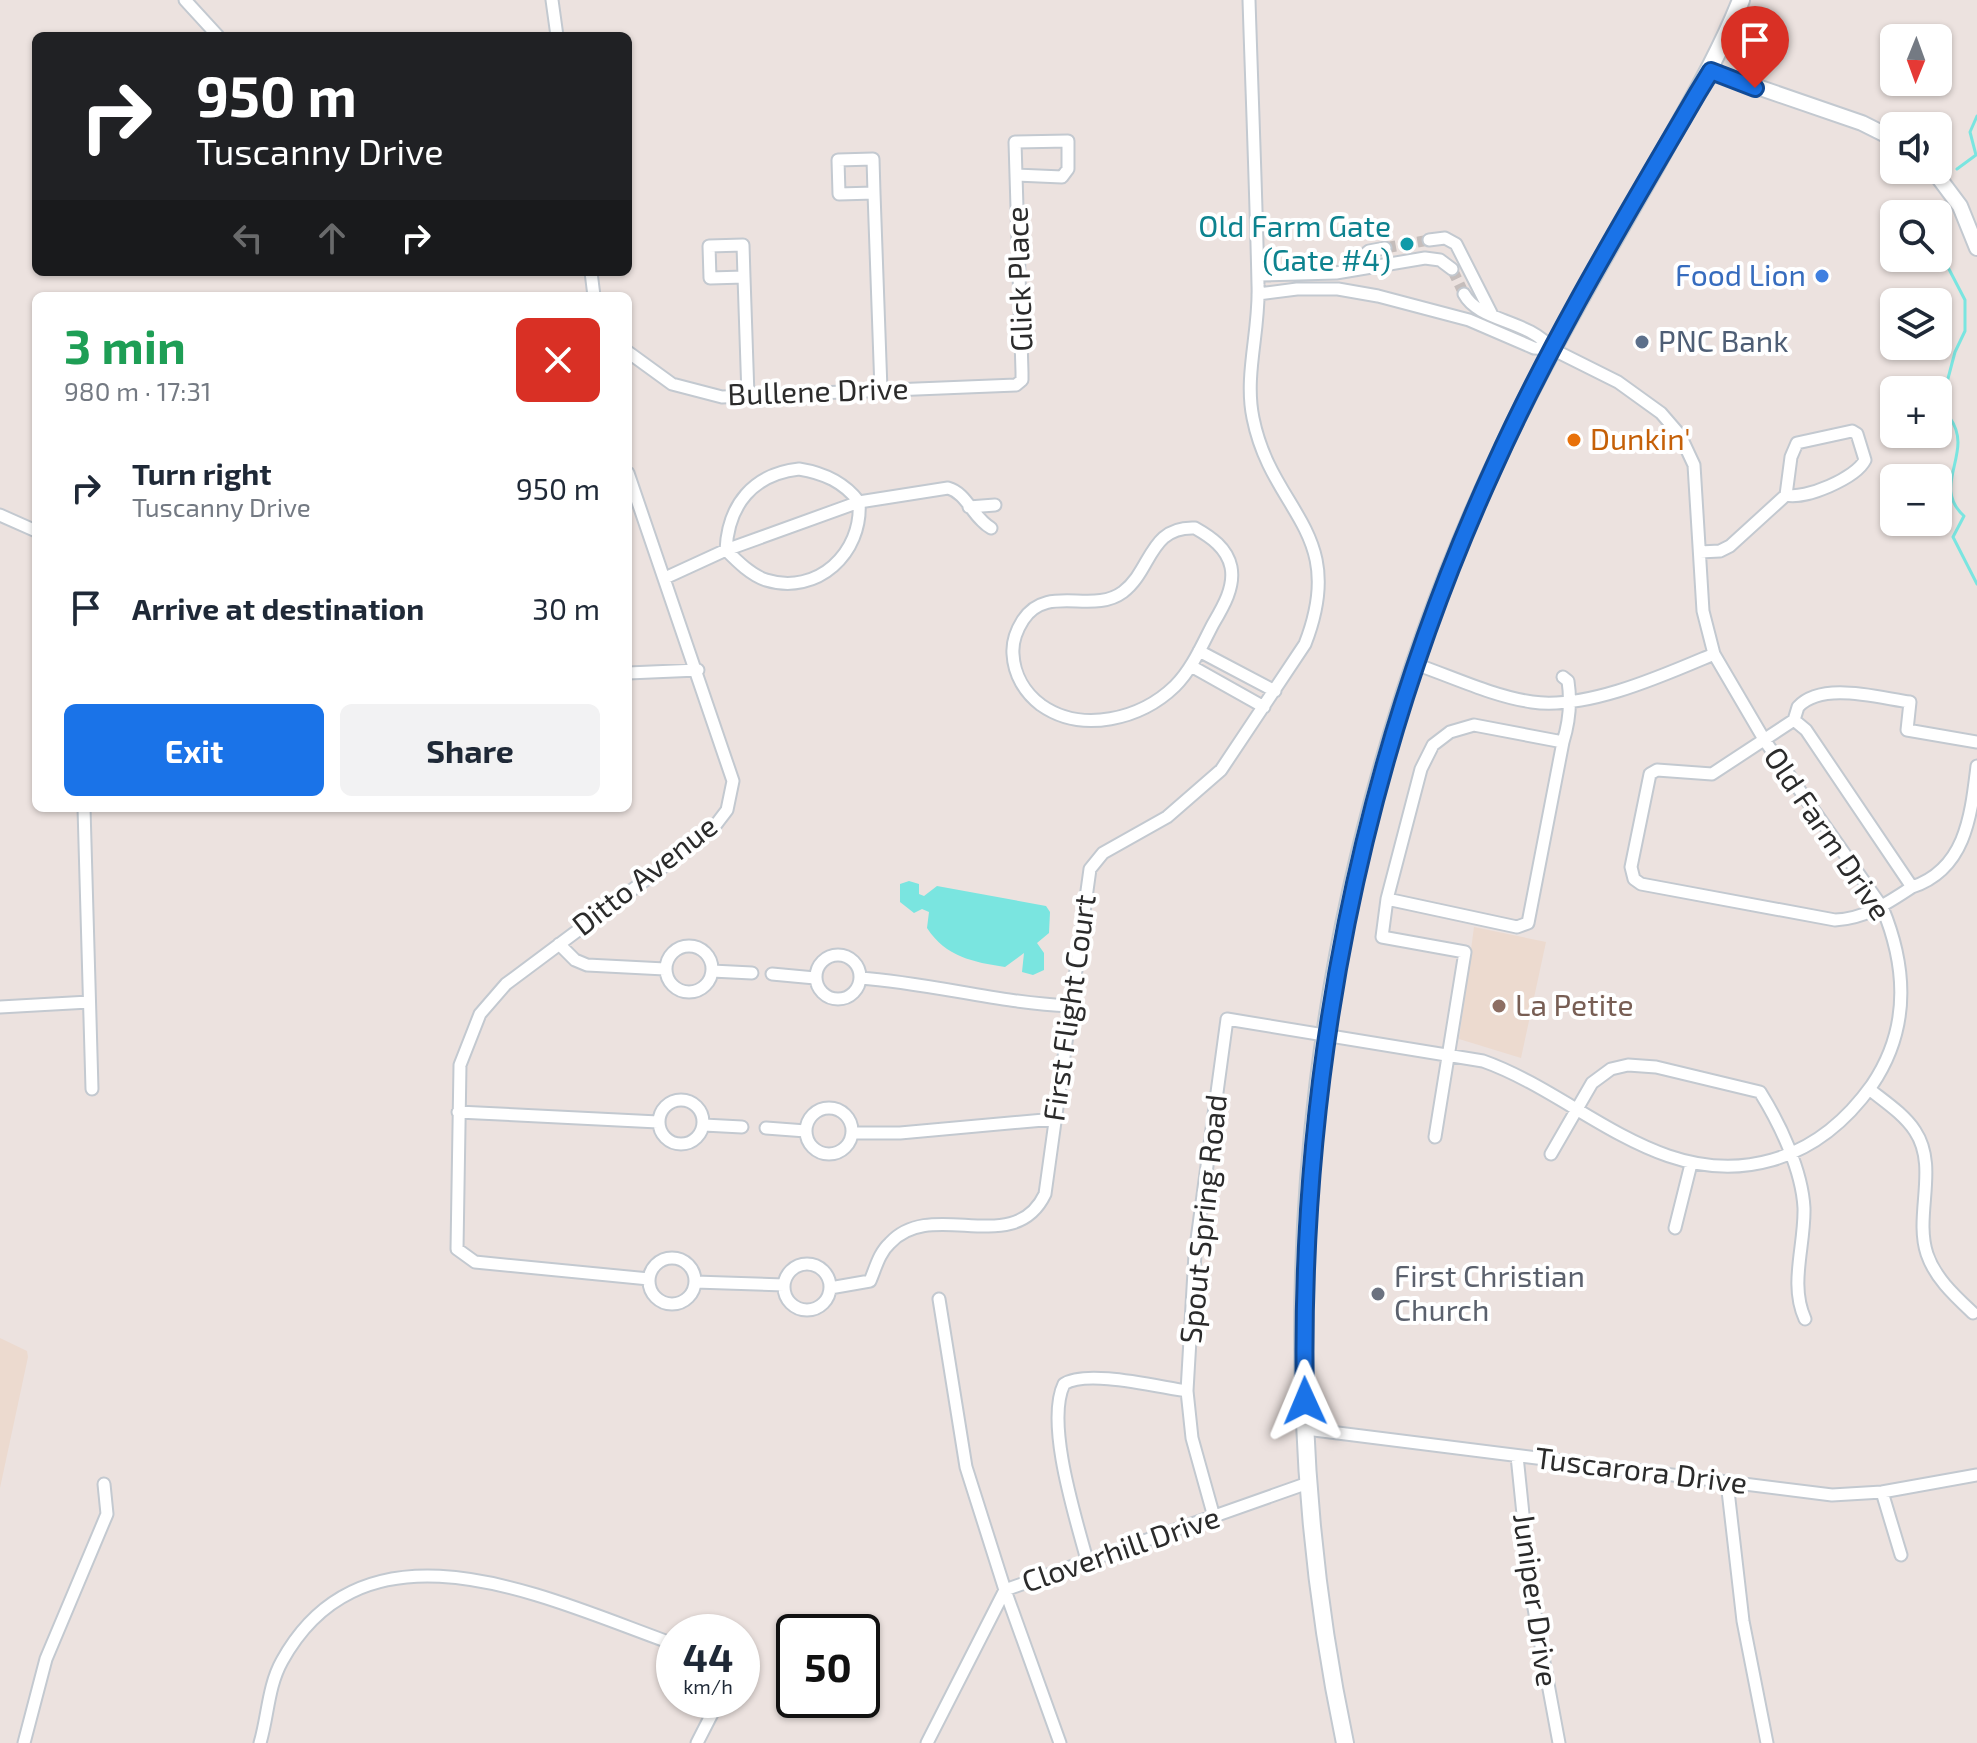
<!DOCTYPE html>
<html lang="en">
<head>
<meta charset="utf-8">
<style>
	body { margin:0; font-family:"Exo 2",sans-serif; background:#f2f2f3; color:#1f2937; height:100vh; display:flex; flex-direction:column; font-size:30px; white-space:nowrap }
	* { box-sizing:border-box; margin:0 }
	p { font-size:26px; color:#747a83 }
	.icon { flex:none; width:44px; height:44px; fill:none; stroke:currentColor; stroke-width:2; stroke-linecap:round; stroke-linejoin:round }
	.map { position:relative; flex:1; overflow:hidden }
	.sheet { position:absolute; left:32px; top:292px; width:600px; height:520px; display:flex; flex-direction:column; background:#fff; border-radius:12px; box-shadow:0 2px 6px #0004 }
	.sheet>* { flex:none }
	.guide { position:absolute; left:32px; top:32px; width:600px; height:244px; border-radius:12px; box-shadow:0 2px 6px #0004; background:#202124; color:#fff; overflow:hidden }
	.needle { width:52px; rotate:181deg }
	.buttons { position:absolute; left:1880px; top:24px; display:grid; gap:16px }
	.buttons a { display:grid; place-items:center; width:72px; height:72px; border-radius:12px; background:#fff; box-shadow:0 2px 6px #0004; font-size:40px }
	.speed { position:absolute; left:656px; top:1614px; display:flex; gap:16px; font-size:40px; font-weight:700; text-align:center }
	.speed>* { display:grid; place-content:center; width:104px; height:104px; border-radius:50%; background:#fff; box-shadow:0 2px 6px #0004; line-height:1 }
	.speed small { font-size:20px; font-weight:400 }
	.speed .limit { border:4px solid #111; border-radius:12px; background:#fff; color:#111 }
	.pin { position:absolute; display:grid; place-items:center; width:68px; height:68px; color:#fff; margin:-82px -34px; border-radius:50% 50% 50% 0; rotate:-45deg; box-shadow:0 0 8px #0007 }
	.pin .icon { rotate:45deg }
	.me { position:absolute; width:88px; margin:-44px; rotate:359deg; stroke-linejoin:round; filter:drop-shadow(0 0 6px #0008) }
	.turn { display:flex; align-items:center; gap:28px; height:168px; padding:0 32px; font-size:36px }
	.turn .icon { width:104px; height:104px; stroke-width:2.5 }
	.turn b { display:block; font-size:56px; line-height:68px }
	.lanes { display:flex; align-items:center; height:76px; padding:0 32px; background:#0003; justify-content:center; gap:40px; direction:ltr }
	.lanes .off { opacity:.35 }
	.round { display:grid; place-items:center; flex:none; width:84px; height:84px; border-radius:12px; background:#f2f2f3 }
	.overview { display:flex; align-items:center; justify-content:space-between; height:136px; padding:0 32px }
	h1 { font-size:48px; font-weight:700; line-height:60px; color:#1e9e55 }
	.action { display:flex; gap:16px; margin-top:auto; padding:16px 32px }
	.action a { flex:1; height:92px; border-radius:12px; background:#1a73e8; color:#fff; font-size:32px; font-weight:700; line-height:92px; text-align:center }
	.action a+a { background:#f2f2f3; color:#1f2937 }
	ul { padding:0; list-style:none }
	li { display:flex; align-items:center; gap:24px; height:120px; padding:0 32px }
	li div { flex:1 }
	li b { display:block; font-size:30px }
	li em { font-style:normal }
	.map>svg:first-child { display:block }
	.education { fill:#ecdacf }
	.water { fill:#7ae5e0 }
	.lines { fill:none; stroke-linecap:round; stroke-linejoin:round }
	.stream { stroke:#7ae5e0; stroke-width:3 }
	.minor-tunnel { stroke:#c5bdbb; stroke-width:11; stroke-dasharray:11 5.5; stroke-linecap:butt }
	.minor-casing { stroke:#c3c9d0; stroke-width:15 }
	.tertiary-casing { stroke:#c3c9d0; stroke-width:18 }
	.secondary-casing { stroke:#c3c9d0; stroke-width:20 }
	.minor { stroke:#fff; stroke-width:11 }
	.tertiary { stroke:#fff; stroke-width:14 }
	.secondary { stroke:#fff; stroke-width:16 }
	.route-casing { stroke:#114b97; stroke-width:20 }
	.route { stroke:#1a73e8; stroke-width:14 }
	.culture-dot { fill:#0f9aa8; stroke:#fff; stroke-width:3 }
	.shop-dot { fill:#3f7fe0; stroke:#fff; stroke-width:3 }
	.service-dot { fill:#5c6f8a; stroke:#fff; stroke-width:3 }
	.food-dot { fill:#e8710a; stroke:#fff; stroke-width:3 }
	.education-dot { fill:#8d6e63; stroke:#fff; stroke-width:3 }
	.worship-dot { fill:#6b7280; stroke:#fff; stroke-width:3 }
	.labels { text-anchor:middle; stroke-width:8; stroke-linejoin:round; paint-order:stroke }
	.culture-label { font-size:30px; fill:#0d838f; stroke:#fff; text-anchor:end }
	.shop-label { font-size:30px; fill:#366cbe; stroke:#fff; text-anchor:end }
	.street-label { font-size:30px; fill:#2b2b2b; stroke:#fff }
	.service-label { font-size:30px; fill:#4e5e75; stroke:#fff; text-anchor:start }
	.food-label { font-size:30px; fill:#c56008; stroke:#fff; text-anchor:start }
	.education-label { font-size:30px; fill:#785e54; stroke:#fff; text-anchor:start }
	.worship-label { font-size:30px; fill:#5b616d; stroke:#fff; text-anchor:start }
</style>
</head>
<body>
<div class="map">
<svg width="1977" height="1743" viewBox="0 0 1977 1743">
	<rect width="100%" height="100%" fill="#ece2df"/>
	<!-- education -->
	<path class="education" d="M1474,927L1546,942L1521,1058L1459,1039Z
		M0,1338L27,1351L28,1357L0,1488Z"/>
	<!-- water -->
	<path class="water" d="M909,881L919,884V894L924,896L937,886L1046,906L1050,912L1049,933L1037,943L1044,953V970L1033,975L1022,972L1024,953L1005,967C973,962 946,957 927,928L929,912L922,909L914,913L900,902V884Z"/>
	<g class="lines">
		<!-- stream -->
		<path class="stream" d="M1957,169L1976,155L1970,132L1977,116
			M1938,214L1939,205
			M1938,248L1965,300V331L1955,352L1946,386
			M1950,418C1975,453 1930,485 1964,516L1953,537L1977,584"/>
		<!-- minor-tunnel -->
		<path class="minor-tunnel" d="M1385,248L1429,240
			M1452,269L1464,294"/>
		<defs>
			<path id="minor" d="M185,0L218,36
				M552,0L557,36
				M1068,141V169L1062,177L1016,175L1015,142Z
				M873,159L874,193L839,194L838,160Z
				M874,193L881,390
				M1429,240L1445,238L1456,244L1492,315
				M743,245L744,277L710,278L709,246Z
				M1345,271L1369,251L1385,248
				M591,272L594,296
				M1258,275L1336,273L1425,258L1440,260L1452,269
				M744,277L748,396
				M1464,294C1479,322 1528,319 1552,349
				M628,352L672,384L722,397L1016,385L1022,380V372L1016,175
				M799,469C824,473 844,482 859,502C863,553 817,596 766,580C751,575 738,562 726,550C728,505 753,474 799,469Z
				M628,473L733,781L727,810L711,831L506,984L480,1014L460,1065L457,1249L475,1262L649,1279
				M969,507L995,505
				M0,515L36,531
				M1195,528C1211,537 1227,548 1231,567C1235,587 1223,607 1213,624C1202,645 1192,669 1175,686C1141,719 1082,734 1041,705C1025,693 1014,675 1013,654C1012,641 1016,631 1023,620C1047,583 1092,615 1123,592C1152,570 1149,526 1195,528Z
				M1700,552L1720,551L1730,546L1786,495L1791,457L1797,443L1852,431L1857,434L1865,460C1856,478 1805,500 1786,495
				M665,578L726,550L859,502L948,488C967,493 973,518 991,528
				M1199,651L1275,691
				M1415,664C1453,677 1492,696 1532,702C1587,710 1664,675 1714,654
				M1191,666L1264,707
				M628,673L698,670
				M1794,720L1712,774L1657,770L1650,774L1631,867L1634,879L1641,884L1835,920C1864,919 1888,903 1912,887
				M1977,742L1907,730L1910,702C1879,698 1822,681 1798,707L1794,720L1806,730L1912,887C1966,869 1971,815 1977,766
				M84,808L92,1089
				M1387,899L1517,927L1528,923L1563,742
				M559,944L575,960L587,965L665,969
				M666 969a23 23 0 1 1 46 0a23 23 0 1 1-46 0Z
				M816 977a22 22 0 1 1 44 0a22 22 0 1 1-44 0Z
				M712,971L752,973
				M772,974L815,978
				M860,978C931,983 999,1003 1070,1006
				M0,1007L89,1002
				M1869,1089C1884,1101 1904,1114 1915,1131C1939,1167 1914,1215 1927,1254C1935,1278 1955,1296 1973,1313
				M659 1122a22 22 0 1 1 44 0a22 22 0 1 1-44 0Z
				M806 1131a23 23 0 1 1 46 0a23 23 0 1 1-46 0Z
				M458,1112L658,1122
				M704,1125L742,1127
				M766,1128L806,1131
				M852,1133H900L1055,1119
				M1435,1137L1465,952L1382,937L1387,899L1421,769L1433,745L1450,732L1474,725L1563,742C1569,723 1571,701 1568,681L1563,677
				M1551,1154L1592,1083L1611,1069L1628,1065L1656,1067L1760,1092C1780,1124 1802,1170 1804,1208C1805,1246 1789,1284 1805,1319
				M1675,1228L1691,1164
				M649 1281a23 23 0 1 1 46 0a23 23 0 1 1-46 0Z
				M784 1287a23 23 0 1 1 46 0a23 23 0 1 1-46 0Z
				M695,1282L784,1285
				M830,1288L870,1281C876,1267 879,1253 890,1243C932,1197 1014,1259 1045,1194L1090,869L1103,853L1167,817L1221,770L1305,644C1349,531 1272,513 1253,418C1244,375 1260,330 1258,285C1256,190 1252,95 1249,0
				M939,1299L966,1467L1005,1590L1060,1743
				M1306,1429L1832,1495L1882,1492L1977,1475
				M1517,1456L1531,1592L1559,1743
				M1727,1482L1743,1621L1767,1743
				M1882,1492L1901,1555
				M1214,1517L1192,1438L1187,1391L1195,1254L1227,1019L1483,1061C1579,1095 1661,1192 1772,1160C1814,1148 1847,1120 1872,1085C1910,1029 1907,967 1882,907L1765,741L1714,654L1703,611L1694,465L1680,435L1661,413L1618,382L1552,349L1534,348L1469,320L1378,296L1338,289H1297L1258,294
				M1087,1560C1076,1519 1045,1423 1064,1384C1087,1369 1158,1387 1187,1391
				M24,1743L46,1659L107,1514L104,1484
				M260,1743C268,1716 268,1686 282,1661C367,1507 552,1601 674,1644
				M697,1743L719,1700
				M927,1743L1005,1590L1308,1483"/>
			<path id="tertiary" d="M1711,71L1862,123L1894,139
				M1933,170L1960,206L1977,248"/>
			<path id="secondary" d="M1345,1743C1254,1313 1313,843 1503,447C1549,350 1604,257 1657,164C1687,109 1718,58 1741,0"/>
		</defs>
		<!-- minor casing -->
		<use href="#minor" class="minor-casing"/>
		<!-- tertiary casing -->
		<use href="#tertiary" class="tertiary-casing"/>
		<!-- secondary casing -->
		<use href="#secondary" class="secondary-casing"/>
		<!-- minor -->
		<use href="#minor" class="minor"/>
		<!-- tertiary -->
		<use href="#tertiary" class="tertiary"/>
		<!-- secondary -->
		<use href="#secondary" class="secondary"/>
	</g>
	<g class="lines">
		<defs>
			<path id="route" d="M1305,1401C1298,1079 1360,760 1494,467C1552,338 1626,216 1697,94L1711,71L1755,88"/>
		</defs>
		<!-- route casing -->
		<use href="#route" class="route-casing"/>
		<!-- route -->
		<use href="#route" class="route"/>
	</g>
	<!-- markers -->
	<circle class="culture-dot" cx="1407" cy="244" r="8"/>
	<circle class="shop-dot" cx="1822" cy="276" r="8"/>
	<circle class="service-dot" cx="1642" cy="342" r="8"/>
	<circle class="food-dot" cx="1574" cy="440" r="8"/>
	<circle class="education-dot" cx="1499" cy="1006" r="8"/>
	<circle class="worship-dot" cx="1378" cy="1294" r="8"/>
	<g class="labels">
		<!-- culture labels -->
		<g class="culture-label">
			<text x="1391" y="237">Old Farm Gate<tspan x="1391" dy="34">(Gate #4)</tspan></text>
		</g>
		<!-- shop labels -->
		<g class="shop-label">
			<text x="1806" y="286">Food Lion</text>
		</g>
		<!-- street labels -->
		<g class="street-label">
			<text transform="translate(1020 279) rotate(-92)" y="10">Glick Place</text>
			<text transform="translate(818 392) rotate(-2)" y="10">Bullene Drive</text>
			<text transform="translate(1827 834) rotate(56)" y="10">Old Farm Drive</text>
			<text transform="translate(645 876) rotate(-38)" y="10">Ditto Avenue</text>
			<text transform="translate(1070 1008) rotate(-82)" y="10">First Flight Court</text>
			<text transform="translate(1204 1219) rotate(-84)" y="10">Spout Spring Road</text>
			<text transform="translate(1641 1471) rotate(7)" y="10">Tuscarora Drive</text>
			<text transform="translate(1121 1550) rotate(-19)" y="10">Cloverhill Drive</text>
			<text transform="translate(1535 1600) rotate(82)" y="10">Juniper Drive</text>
		</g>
		<!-- service labels -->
		<g class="service-label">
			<text x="1658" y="352">PNC Bank</text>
		</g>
		<!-- food labels -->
		<g class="food-label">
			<text x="1590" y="450">Dunkin'</text>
		</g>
		<!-- education labels -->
		<g class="education-label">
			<text x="1515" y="1016">La Petite</text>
		</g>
		<!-- worship labels -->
		<g class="worship-label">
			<text x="1394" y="1287">First Christian<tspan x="1394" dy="34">Church</tspan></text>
		</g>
	</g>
</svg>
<div class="buttons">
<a><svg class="needle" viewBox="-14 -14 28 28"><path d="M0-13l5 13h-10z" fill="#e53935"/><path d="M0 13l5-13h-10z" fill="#747a83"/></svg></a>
<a><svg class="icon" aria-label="sound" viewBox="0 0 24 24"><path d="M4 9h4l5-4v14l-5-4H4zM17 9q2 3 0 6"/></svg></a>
<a><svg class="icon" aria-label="search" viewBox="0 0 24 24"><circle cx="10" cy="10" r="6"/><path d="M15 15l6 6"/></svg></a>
<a><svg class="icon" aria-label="layers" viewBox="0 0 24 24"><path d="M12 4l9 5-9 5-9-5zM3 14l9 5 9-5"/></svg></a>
<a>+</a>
<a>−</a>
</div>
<div class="speed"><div>44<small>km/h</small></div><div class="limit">50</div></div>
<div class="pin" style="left:1755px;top:88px;background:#d93025"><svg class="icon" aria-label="arrive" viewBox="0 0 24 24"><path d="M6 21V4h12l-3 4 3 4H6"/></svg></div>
<svg class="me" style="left:1305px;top:1401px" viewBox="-20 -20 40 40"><path d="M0-17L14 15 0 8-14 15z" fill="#1a73e8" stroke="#fff" stroke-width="4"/></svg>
<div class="guide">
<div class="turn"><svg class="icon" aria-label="right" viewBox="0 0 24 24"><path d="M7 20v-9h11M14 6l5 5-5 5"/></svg><div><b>950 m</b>Tuscanny Drive</div></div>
<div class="lanes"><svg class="icon off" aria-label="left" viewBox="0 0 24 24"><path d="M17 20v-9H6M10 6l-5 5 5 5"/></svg><svg class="icon off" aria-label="ahead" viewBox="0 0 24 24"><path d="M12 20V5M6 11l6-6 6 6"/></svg><svg class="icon" aria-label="right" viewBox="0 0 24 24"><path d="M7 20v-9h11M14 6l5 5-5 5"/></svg></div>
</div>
<section class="sheet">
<div class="overview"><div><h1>3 min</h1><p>980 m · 17:31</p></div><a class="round" style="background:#d93025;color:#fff"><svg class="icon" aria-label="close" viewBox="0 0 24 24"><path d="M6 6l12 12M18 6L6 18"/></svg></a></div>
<ul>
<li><svg class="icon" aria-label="right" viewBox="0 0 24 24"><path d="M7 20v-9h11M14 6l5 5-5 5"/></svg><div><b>Turn right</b><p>Tuscanny Drive</p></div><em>950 m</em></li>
<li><svg class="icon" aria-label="arrive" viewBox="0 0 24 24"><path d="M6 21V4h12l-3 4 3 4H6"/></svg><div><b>Arrive at destination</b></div><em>30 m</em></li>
</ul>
<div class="action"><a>Exit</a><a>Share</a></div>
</section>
</div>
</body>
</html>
